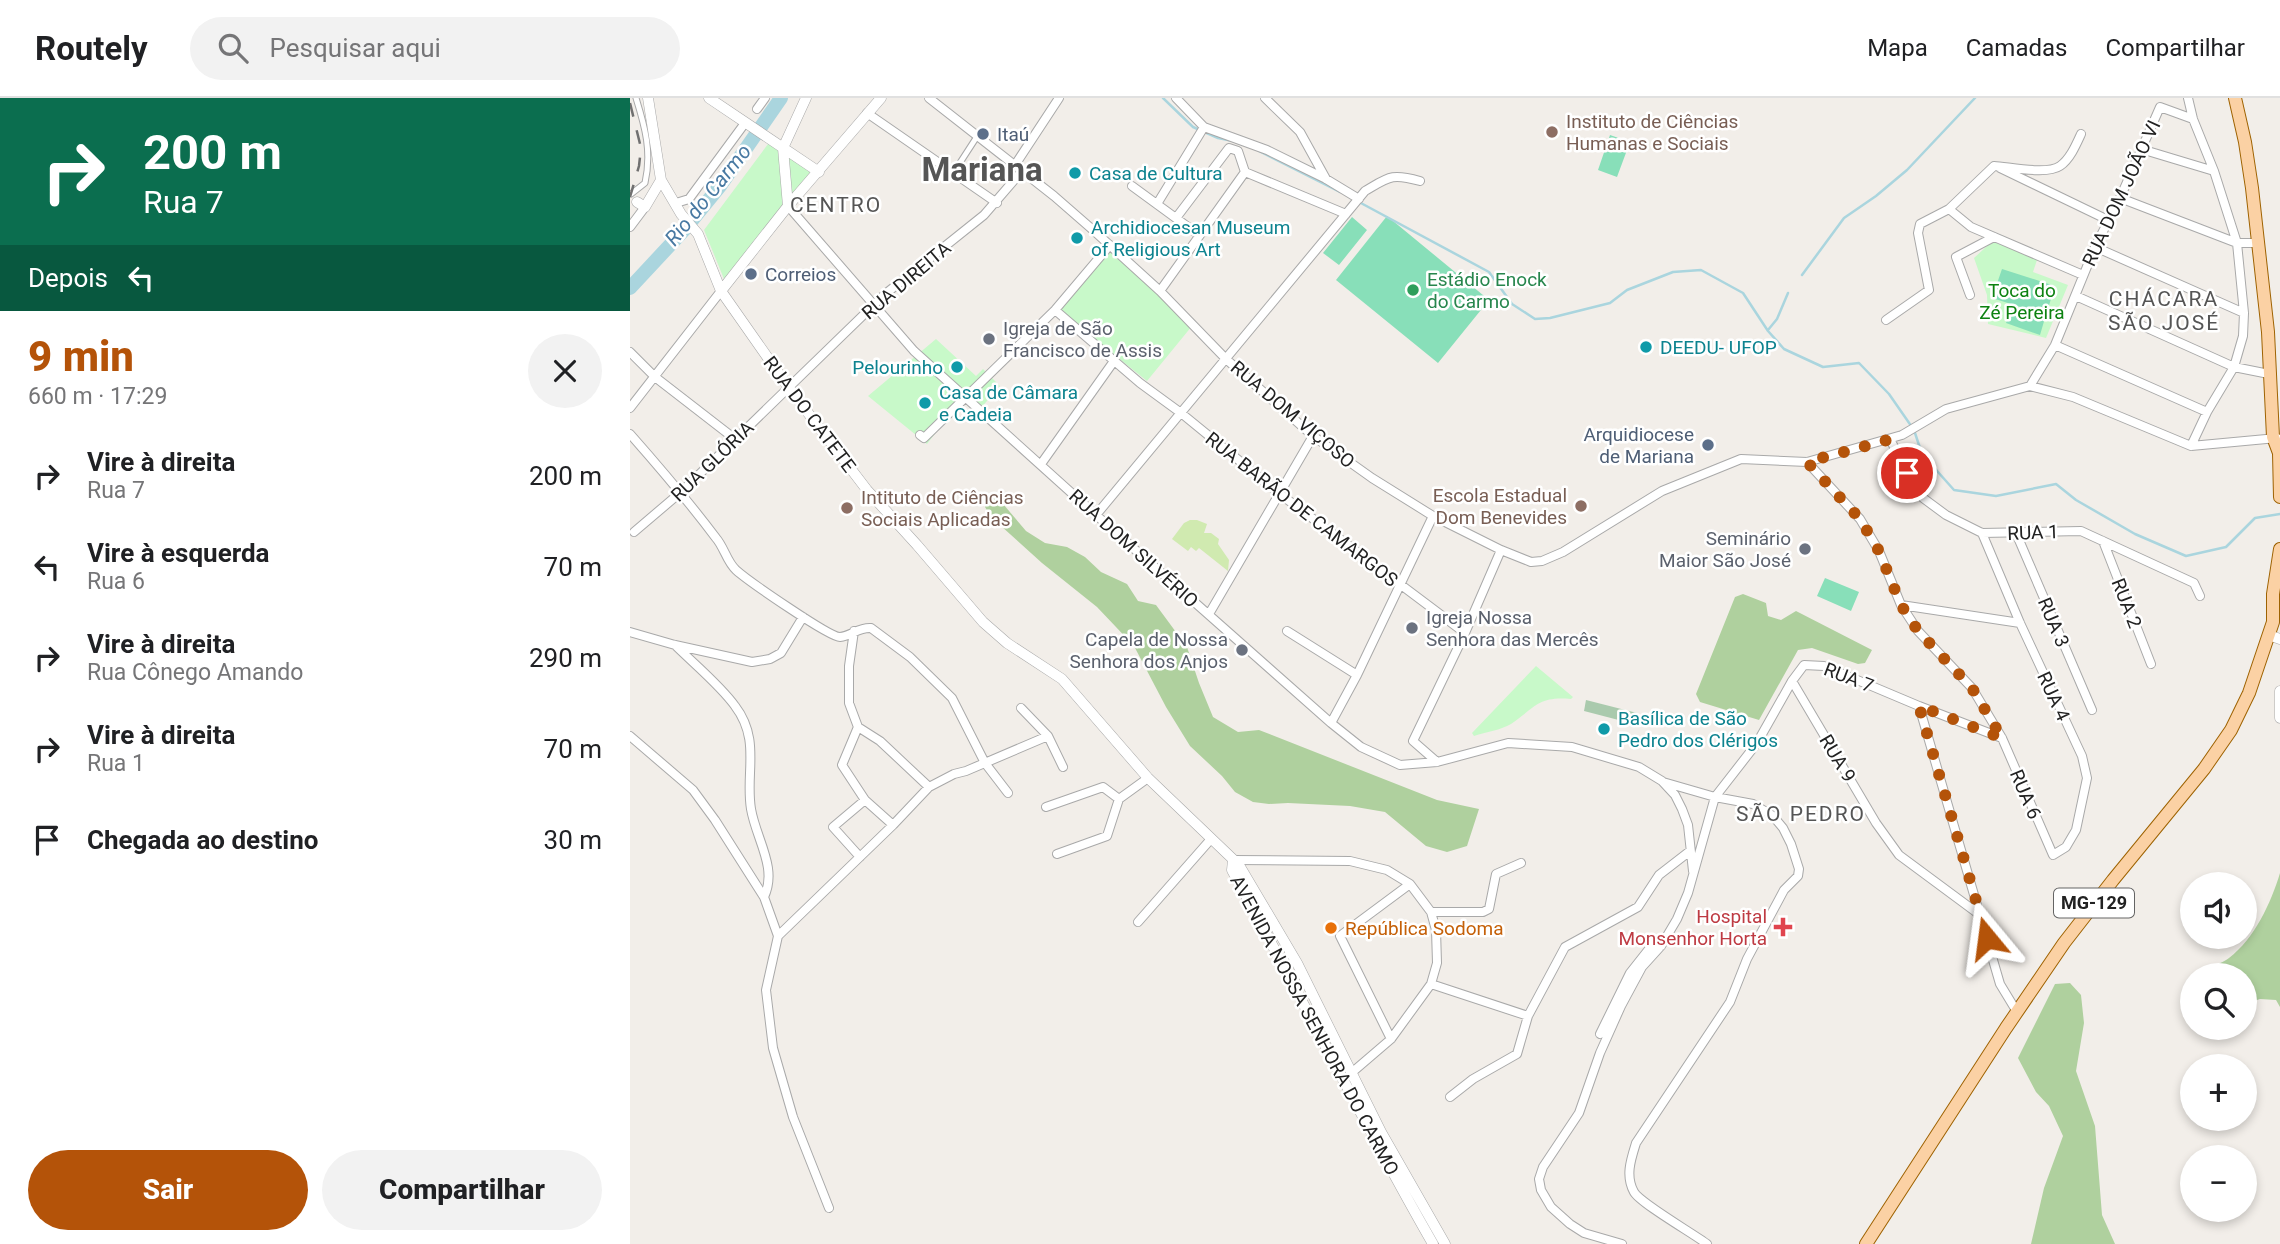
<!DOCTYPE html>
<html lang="pt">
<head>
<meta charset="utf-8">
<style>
	body { margin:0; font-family:Roboto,sans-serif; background:#f2f2f2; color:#202124; height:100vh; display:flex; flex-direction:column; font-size:26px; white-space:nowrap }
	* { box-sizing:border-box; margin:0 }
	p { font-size:23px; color:#757577 }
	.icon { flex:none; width:38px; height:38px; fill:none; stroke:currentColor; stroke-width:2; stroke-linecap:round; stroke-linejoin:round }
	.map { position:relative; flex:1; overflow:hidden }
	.panel { display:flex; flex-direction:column; background:#fff; width:630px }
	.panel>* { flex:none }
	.guide { background:#0b6e4f; color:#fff; overflow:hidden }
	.tools { position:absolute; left:1550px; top:774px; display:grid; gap:14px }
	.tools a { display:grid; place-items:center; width:77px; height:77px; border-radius:50%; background:#fff; box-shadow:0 4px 10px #0003; font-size:35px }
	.pin { position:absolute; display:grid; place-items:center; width:60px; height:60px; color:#fff; margin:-30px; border:4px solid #fff; border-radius:50%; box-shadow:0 2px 7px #0007 }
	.me { position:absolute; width:77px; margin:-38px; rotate:344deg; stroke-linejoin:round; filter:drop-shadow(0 0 5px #0008) }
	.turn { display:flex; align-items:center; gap:24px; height:147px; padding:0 28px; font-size:32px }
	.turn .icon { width:91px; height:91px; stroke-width:2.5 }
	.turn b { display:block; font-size:49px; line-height:60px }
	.then { display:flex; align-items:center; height:66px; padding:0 28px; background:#0003; gap:14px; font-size:26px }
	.round { display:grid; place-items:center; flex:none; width:74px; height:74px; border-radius:37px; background:#f2f2f2 }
	.summary { display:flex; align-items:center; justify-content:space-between; height:119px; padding:0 28px }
	h1 { font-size:42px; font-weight:800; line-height:52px; color:#b45309 }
	.button { display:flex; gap:14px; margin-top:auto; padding:14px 28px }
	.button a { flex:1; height:80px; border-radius:42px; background:#b45309; color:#fff; font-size:28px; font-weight:800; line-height:80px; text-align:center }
	.button a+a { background:#f2f2f2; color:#202124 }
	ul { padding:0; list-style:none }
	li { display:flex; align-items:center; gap:21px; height:91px; padding:0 28px }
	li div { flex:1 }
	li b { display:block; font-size:26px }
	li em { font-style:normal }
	header { display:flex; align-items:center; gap:42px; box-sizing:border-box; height:98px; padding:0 35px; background:#fff; border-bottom:2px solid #e0e0e0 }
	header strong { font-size:33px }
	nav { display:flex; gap:38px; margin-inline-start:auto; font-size:24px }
	.search { width:490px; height:63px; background:#f2f2f2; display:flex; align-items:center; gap:18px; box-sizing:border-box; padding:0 24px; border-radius:38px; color:#757577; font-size:26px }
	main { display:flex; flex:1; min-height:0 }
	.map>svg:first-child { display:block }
	.grass { fill:#d0eab0 }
	.forest { fill:#afd09e }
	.cemetery { fill:#aacaad }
	.park { fill:#c8f9c9 }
	.pitch { fill:#88dfb9 }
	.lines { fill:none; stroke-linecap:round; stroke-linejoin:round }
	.stream { stroke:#aad5de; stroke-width:2.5 }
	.river { stroke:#aad5de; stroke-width:14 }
	.pedestrian-casing { stroke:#a9a9a9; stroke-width:7 }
	.minor-casing { stroke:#a9a9a9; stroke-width:10 }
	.tertiary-casing { stroke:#a9a9a9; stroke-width:11 }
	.primary-casing { stroke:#9e6201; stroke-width:14 }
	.pedestrian { stroke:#fff; stroke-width:5 }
	.minor { stroke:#fff; stroke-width:8 }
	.tertiary { stroke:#fff; stroke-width:10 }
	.primary { stroke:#fbd1a4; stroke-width:12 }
	.rail { stroke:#707070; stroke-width:2.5; stroke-dasharray:14 14; stroke-linecap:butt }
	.route { stroke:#b45309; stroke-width:12; stroke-dasharray:0 21.6 }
	.education-dot { fill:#8d6e63; stroke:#fff; stroke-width:2.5 }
	.service-dot { fill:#5c6f8a; stroke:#fff; stroke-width:2.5 }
	.culture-dot { fill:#0f9aa8; stroke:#fff; stroke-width:2.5 }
	.leisure-dot { fill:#2e9e5b; stroke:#fff; stroke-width:2.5 }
	.worship-dot { fill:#6b7280; stroke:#fff; stroke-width:2.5 }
	.health-dot { fill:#e0444e; stroke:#fff; stroke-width:2.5 }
	.food-dot { fill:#e8710a; stroke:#fff; stroke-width:2.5 }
	.labels { text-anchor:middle; stroke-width:5; stroke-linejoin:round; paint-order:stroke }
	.shield { fill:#fff; stroke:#646464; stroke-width:2 }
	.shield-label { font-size:18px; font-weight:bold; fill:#222 }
	.education-label { font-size:19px; fill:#785e54; stroke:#fff; text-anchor:start }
	.service-label { font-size:19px; fill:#4e5e75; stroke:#fff; text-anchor:start }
	.culture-label { font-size:19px; fill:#0d838f; stroke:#fff; text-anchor:start }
	.street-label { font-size:19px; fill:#222; stroke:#fff }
	.leisure-label { font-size:19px; fill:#27864d; stroke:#fff; text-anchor:start }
	.park-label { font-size:19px; fill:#0d8211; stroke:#fff }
	.worship-label { font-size:19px; fill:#5b616d; stroke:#fff; text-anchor:start }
	.health-label { font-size:19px; fill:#be3a42; stroke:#fff; text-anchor:end }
	.food-label { font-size:19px; fill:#c56008; stroke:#fff; text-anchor:start }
	.water-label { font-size:21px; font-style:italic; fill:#4879a2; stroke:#fff }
	.neighbourhood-label { font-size:21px; letter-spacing:2px; fill:#555; stroke:#fff }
	.town-label { font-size:33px; font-weight:bold; fill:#555; stroke:#fff }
</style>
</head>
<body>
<header>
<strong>Routely</strong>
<div class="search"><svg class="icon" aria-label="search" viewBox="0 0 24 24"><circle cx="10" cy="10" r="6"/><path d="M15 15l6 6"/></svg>Pesquisar aqui</div>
<nav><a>Mapa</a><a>Camadas</a><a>Compartilhar</a></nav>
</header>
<main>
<section class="panel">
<div class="guide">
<div class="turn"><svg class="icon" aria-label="right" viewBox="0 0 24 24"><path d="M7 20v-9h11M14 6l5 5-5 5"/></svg><div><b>200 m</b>Rua 7</div></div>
<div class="then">Depois<svg class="icon" aria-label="left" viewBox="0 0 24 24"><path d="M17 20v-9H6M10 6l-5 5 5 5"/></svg></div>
</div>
<div class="summary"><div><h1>9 min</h1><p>660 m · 17:29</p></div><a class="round"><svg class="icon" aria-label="close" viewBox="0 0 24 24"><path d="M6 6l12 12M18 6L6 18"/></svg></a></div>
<ul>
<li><svg class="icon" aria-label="right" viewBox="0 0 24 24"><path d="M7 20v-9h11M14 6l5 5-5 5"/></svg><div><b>Vire à direita</b><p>Rua 7</p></div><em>200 m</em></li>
<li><svg class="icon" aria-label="left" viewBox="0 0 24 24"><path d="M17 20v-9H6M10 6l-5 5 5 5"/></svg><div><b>Vire à esquerda</b><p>Rua 6</p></div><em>70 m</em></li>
<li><svg class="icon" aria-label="right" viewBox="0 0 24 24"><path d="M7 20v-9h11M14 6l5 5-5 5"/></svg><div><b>Vire à direita</b><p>Rua Cônego Amando</p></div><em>290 m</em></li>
<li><svg class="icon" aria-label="right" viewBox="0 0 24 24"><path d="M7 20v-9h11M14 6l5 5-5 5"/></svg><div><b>Vire à direita</b><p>Rua 1</p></div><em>70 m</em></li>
<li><svg class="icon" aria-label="arrive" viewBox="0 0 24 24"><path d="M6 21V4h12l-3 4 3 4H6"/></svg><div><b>Chegada ao destino</b></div><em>30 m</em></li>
</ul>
<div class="button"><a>Sair</a><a>Compartilhar</a></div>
</section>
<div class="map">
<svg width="1650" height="1146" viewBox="0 0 1650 1146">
	<rect width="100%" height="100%" fill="#f2eee9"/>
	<!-- grass -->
	<path class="grass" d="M560,422H567L577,426L574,435H581L589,441L588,446L599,462L598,473L569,450L566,453L561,449L558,453L542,441L554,425Z"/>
	<!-- forest -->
	<path class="forest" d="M356,396L368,400L396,433L415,445L437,449L455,459L471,474L497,486L508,503L526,507L557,549L569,585L583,619L608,634L629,632L807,702L849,711L837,748L817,754L796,748L755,714L720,708L658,705L639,706L623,704L605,694L592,678L560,648L536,609L504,548L467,509L412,465L361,419L355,409Z
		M1113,496L1136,505L1138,518L1151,522L1166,513L1242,552L1235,565L1228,566L1182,550L1168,552L1129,622L1070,604L1066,596L1105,499Z
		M1650,775V909L1646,902L1630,901L1615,906V877H1565C1574,866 1588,869 1599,860C1624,841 1641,805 1650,775Z
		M1440,885L1451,897L1454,925L1446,973L1465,1028L1472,1117L1485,1146H1401L1414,1090L1433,1038L1419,1008L1406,994L1388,960L1425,886Z"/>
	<!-- cemetery -->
	<path class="cemetery" d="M956,602L1007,615L1004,626L954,613Z"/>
	<!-- park -->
	<path class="park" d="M141,42L185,72L94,181L74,132Z
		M1369,137L1409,156L1403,174L1438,187L1416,240L1358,226L1357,197L1344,160Z
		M484,150L562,228L517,283L427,211Z
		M306,241L346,278L353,271L370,288L350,311L334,298L297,346L238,298Z
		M906,568L943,599L941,601C908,598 906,609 881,626C871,632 856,634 844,638L842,635Z"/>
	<!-- pitch -->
	<path class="pitch" d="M980,37L1000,44L987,79L968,72Z
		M757,118L859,202L808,265L706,182Z
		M722,119L737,132L709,167L693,155Z
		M1372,171L1425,188L1416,217L1362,200Z
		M1382,209L1415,220L1410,237L1376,225Z
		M1195,480L1229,494L1221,513L1187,498Z"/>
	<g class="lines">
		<!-- stream -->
		<path class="stream" d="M533,0L563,29L588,40L603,43
			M629,53L710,94
			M729,104L859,174L882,206L905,221L920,220L980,205L997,192L1043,174L1071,172L1113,195L1138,233L1154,251L1193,269L1229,265L1259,296L1284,332L1292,356L1324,392L1366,398L1426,386L1446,402L1505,436L1556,458L1596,449L1625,420L1650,416
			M1172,177L1214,120L1246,98L1277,72L1345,0
			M1138,232L1147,221L1158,195"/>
		<!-- river -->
		<path class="river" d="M0,190L54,132L90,88L151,0"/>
		<defs>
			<path id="pedestrian" d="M324,74L348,37
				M1,96L15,85C22,54 15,29 6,0"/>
			<path id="minor" d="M299,0L424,98L463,132L530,193L596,261L683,338L742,380L803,418L871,452L901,464L912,463L933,454L1032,393L1111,361L1177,364L1272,337L1316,311L1400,288L1443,299L1561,348L1647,340
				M546,0L574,29L637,52L696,81L729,101
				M635,0L670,34L696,81
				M1558,0L1563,21L1584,73L1607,145L1614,215L1613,238L1604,269L1577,314L1561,348
				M127,11L135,0
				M237,15L367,105
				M1511,51L1584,73
				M385,67L429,0
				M1370,70L1478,122
				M502,88L569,137
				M1490,100L1607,145H1627
				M46,105L59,101L115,25
				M527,106L574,29
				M158,108L284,253L466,417L701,625L731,649L770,667L807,664L878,645L942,649L1009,669L1032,683L1045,697L1052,711L1058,727L1063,773
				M1319,111L1341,129L1453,177
				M546,120L599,50L608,53L615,74
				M0,129L15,109
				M1465,149L1614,215
				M530,193L615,74L716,116
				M1340,197L1326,159L1364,139
				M1446,198L1604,269L1639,276
				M425,212L510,285L551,315L650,396L835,535
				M1256,222L1299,192L1288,135L1290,126L1319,111L1364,68C1380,69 1417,77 1430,68C1440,61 1446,47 1451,36
				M1425,247L1577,314
				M0,254L25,279L105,341
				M1400,288L1425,247L1465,149L1490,100L1530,9L1563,21
				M0,310L91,193
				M0,336C30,370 59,404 86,440C94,449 97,464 106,472C117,482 199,539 210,539C221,538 229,529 241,530L280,559L322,600L355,665L378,695
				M290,337L294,340L425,212L480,147
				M1260,341L1277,375L1293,400L1316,417L1352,435L1451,433L1564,485L1570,498
				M1177,364L1230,421L1249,453L1271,507L1288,533L1342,590L1372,640L1423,757L1436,749L1446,732L1457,680L1452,658L1390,525L1352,435
				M411,366L484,263
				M466,417L735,93C759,79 761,75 790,83
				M4,434L51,394L254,197L354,117L392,73
				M1386,435L1462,612
				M1473,443L1521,566
				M1271,507L1390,525
				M579,516L683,338
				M224,533L219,568V605L228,629L250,643L299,689
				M657,533L727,577
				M0,534L45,547L122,564L140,561L151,555L173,519
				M45,547C63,565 91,588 105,608C131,642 115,675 121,711C126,741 148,770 134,799
				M1162,583L1246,725L1269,757L1350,817
				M1289,608L1370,886L1387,914
				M391,610L418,638L433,669
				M701,625L727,577L803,418
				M228,629L212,667L235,702L203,729L230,759
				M0,638L63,692L85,722L134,799L148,838
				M807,664L783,643L835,535L871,452
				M1033,684L1085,699L1123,706L1143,718L1153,730L1161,746L1169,771L1168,778L1154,792L1117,861L1100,904L1006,1045C1001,1061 995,1078 1004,1094C1010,1105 1064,1136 1077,1146
				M235,702L263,727
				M416,709L473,689L489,701L518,680
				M427,756L477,738L489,701
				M603,762L720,763L757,772L780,786L801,814L806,832L807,865L801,886L761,941L719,977
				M801,814H853L859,811L866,776L891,765
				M508,824L581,741
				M148,838L263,727L299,689L324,676L336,673L418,638
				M148,838L136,892L143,950L163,1019L199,1110
				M801,886L898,918
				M970,936L1000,875L1019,851L1031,848
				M761,941L710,838L780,786
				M820,999L843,981L887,956L898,918L935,849L1008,809L1029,777L1060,753
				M992,1146L954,1135L940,1126L921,1109L911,1092L909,1081L913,1069L949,1015L970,955L991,908L1012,869L1031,848L1047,821L1058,795L1085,699L1127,645L1162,583L1174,567L1194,568L1289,608L1372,640"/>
			<path id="tertiary" d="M79,0L189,74
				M31,82L51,116L68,136L91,193L159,290L237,392L287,447L353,524L377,545L432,581L518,680L609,767L667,865L751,1034L815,1146
				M7,104L15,109L31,82L18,0
				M158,108L153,50L176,0
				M91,193L158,108L251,0
				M1639,537L1650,541
				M1650,593V620
				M603,762L602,772C670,896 732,1023 803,1146"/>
			<path id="primary" d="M1605,0L1615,44L1622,90L1638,234L1643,339L1649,355L1650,399
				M1236,1146L1376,930L1434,845L1483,782L1574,671L1601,632L1619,595L1643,524V496L1650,451"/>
		</defs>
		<!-- pedestrian casing -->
		<use href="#pedestrian" class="pedestrian-casing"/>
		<!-- minor casing -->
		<use href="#minor" class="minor-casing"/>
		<!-- tertiary casing -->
		<use href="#tertiary" class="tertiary-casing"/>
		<!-- primary casing -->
		<use href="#primary" class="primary-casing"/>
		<!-- pedestrian -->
		<use href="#pedestrian" class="pedestrian"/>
		<!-- minor -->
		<use href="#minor" class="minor"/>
		<!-- tertiary -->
		<use href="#tertiary" class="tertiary"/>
		<!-- primary -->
		<use href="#primary" class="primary"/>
		<!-- rail -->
		<path class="rail" d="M0,5L11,50L9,68L0,99"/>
	</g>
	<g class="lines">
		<!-- route -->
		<path class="route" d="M1277,375L1261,341L1177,364L1230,421L1249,453L1271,507L1288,533L1342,590L1372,640L1289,608L1357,840"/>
	</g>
	<!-- markers -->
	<g class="education-dot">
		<circle cx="922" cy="34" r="7"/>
		<circle cx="951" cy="408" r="7"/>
		<circle cx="217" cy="410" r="7"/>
	</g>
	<g class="service-dot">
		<circle cx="353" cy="36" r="7"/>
		<circle cx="121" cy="176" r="7"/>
		<circle cx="1078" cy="347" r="7"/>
	</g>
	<g class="culture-dot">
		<circle cx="445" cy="75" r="7"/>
		<circle cx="447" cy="140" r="7"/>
		<circle cx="1016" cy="249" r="7"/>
		<circle cx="327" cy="269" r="7"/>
		<circle cx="295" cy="305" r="7"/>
		<circle cx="974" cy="631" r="7"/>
	</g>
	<circle class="leisure-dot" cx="783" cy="192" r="7"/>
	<g class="worship-dot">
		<circle cx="359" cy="241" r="7"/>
		<circle cx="1175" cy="451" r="7"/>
		<circle cx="782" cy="530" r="7"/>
		<circle cx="612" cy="552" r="7"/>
	</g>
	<path class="health-dot" d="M1149.5 818.5h7v7h7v7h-7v7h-7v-7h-7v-7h7z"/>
	<circle class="food-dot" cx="701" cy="830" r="7"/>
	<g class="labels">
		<!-- shield labels -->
		<rect class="shield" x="1424" y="790.5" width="80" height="29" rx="5"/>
		<g class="shield-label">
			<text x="1464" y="811">MG-129</text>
		</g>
		<!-- education labels -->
		<g class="education-label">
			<text x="936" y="30">Instituto de Ciências<tspan x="936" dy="22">Humanas e Sociais</tspan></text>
			<text x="937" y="404" text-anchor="end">Escola Estadual<tspan x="937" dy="22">Dom Benevides</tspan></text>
			<text x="231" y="406">Intituto de Ciências<tspan x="231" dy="22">Sociais Aplicadas</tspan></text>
		</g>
		<!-- service labels -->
		<g class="service-label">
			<text x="367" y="43">Itaú</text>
			<text x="135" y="183">Correios</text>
			<text x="1064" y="343" text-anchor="end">Arquidiocese<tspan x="1064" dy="22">de Mariana</tspan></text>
		</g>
		<!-- culture labels -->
		<g class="culture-label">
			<text x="459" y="82">Casa de Cultura</text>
			<text x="461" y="136">Archidiocesan Museum<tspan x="461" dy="22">of Religious Art</tspan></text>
			<text x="1030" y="256">DEEDU- UFOP</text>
			<text x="313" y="276" text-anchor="end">Pelourinho</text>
			<text x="309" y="301">Casa de Câmara<tspan x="309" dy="22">e Cadeia</tspan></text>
			<text x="988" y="627">Basílica de São<tspan x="988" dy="22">Pedro dos Clérigos</tspan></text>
		</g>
		<!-- street labels -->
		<g class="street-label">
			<text transform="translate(1491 95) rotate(-65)" y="7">RUA DOM JOÃO VI</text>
			<text transform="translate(276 182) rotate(-40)" y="7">RUA DIREITA</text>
			<text transform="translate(180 316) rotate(53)" y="7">RUA DO CATETE</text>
			<text transform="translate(663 316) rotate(40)" y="7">RUA DOM VIÇOSO</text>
			<text transform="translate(82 363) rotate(-44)" y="7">RUA GLÓRIA</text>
			<text transform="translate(672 411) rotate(38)" y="7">RUA BARÃO DE CAMARGOS</text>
			<text transform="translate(1403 434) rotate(-2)" y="7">RUA 1</text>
			<text transform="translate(504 450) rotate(42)" y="7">RUA DOM SILVÉRIO</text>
			<text transform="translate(1497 505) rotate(69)" y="7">RUA 2</text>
			<text transform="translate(1424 524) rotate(67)" y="7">RUA 3</text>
			<text transform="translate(1219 579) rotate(21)" y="7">RUA 7</text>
			<text transform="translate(1424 598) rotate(65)" y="7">RUA 4</text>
			<text transform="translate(1208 660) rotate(59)" y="7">RUA 9</text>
			<text transform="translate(1396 696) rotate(67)" y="7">RUA 6</text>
			<text transform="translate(685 927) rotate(62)" y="7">AVENIDA NOSSA SENHORA DO CARMO</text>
		</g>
		<!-- leisure labels -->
		<g class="leisure-label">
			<text x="797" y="188">Estádio Enock<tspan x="797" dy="22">do Carmo</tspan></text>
		</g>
		<!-- park labels -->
		<g class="park-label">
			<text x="1392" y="199">Toca do<tspan x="1392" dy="22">Zé Pereira</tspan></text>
		</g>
		<!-- worship labels -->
		<g class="worship-label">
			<text x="373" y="237">Igreja de São<tspan x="373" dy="22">Francisco de Assis</tspan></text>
			<text x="1161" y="447" text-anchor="end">Seminário<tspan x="1161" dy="22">Maior São José</tspan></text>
			<text x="796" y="526">Igreja Nossa<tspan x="796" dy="22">Senhora das Mercês</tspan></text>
			<text x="598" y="548" text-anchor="end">Capela de Nossa<tspan x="598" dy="22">Senhora dos Anjos</tspan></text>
		</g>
		<!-- health labels -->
		<g class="health-label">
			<text x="1137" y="825">Hospital<tspan x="1137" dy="22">Monsenhor Horta</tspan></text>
		</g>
		<!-- food labels -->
		<g class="food-label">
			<text x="715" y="837">República Sodoma</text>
		</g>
		<!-- water labels -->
		<g class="water-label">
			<text transform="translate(78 97) rotate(-51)" y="7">Rio do Carmo</text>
		</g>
		<!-- neighbourhood labels -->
		<g class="neighbourhood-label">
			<text x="206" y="114">CENTRO</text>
			<text x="1534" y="208">CHÁCARA<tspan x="1534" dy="24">SÃO JOSÉ</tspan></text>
			<text x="1171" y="723">SÃO PEDRO</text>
		</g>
		<!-- town labels -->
		<g class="town-label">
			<text x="352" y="83">Mariana</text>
		</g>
	</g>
</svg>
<div class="tools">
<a><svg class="icon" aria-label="sound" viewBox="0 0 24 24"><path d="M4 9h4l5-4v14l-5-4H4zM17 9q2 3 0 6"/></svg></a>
<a><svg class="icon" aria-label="search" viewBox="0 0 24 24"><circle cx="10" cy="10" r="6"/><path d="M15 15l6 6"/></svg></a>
<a>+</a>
<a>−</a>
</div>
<div class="pin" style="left:1277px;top:375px;background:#d93025"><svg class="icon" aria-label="arrive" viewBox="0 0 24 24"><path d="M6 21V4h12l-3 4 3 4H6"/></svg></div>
<svg class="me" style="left:1357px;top:840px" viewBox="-20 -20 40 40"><path d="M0-17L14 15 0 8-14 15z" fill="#b45309" stroke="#fff" stroke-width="4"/></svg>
</div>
</main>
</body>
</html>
